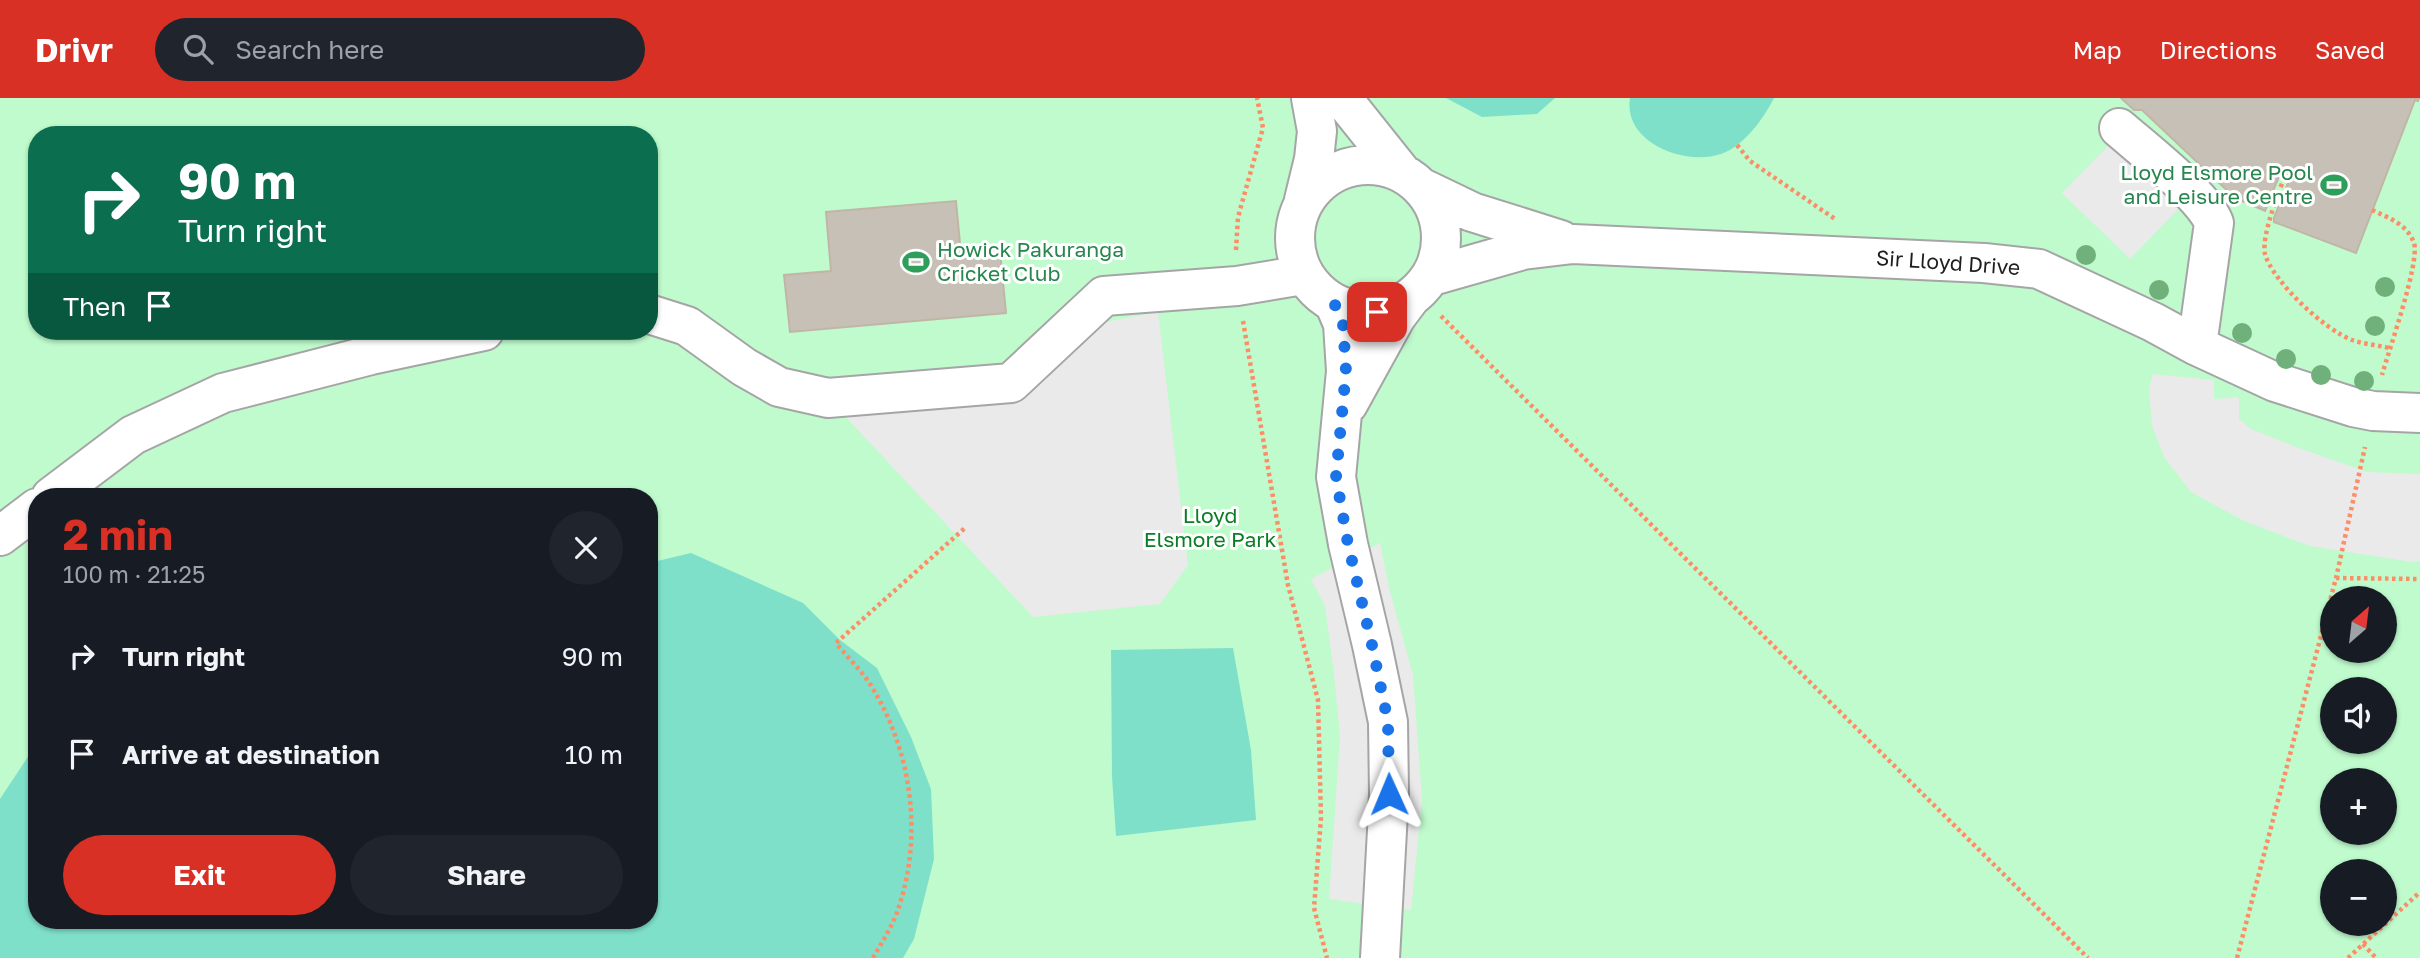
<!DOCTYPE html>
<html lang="en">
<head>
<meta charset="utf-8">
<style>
	body { margin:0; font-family:"Golos Text",sans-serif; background:#20242c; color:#f1f3f6; height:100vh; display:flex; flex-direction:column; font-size:26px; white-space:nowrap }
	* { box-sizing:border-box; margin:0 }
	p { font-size:23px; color:#9ea1a6 }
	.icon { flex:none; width:38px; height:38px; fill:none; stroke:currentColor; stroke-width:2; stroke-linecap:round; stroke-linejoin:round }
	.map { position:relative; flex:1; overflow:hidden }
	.details { position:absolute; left:28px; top:390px; width:630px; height:441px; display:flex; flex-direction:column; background:#171b24; border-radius:28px; box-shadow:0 2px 5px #0004 }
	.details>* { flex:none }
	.top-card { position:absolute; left:28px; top:28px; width:630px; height:214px; border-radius:28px; box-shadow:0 2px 5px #0004; background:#0b6e4f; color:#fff; overflow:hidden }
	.needle { width:46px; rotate:28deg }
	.fabs { position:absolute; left:2320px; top:488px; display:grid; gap:14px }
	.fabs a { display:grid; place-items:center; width:77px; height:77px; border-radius:50%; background:#171b24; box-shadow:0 2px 5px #0004; font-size:35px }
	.pin { position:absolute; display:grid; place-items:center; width:60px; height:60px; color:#fff; margin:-30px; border-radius:14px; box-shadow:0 4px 10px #0006 }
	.me { position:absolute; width:77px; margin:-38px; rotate:359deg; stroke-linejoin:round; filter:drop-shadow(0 0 5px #0008) }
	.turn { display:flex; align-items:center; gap:24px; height:147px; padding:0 35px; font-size:32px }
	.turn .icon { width:91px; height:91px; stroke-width:2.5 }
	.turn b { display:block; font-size:49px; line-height:60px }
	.then { display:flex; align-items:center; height:66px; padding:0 35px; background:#0003; gap:14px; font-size:26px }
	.round { display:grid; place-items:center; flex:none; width:74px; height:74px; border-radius:37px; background:#20242c }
	.head { display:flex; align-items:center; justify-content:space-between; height:119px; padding:0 35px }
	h1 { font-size:42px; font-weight:700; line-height:52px; color:#d93025 }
	.cta { display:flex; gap:14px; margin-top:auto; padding:14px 35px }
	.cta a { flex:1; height:80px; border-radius:42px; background:#d93025; color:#fff; font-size:28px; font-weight:700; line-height:80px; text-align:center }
	.cta a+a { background:#20242c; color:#f1f3f6 }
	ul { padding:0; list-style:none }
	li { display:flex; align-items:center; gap:21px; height:98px; padding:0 35px }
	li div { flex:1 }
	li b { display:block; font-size:26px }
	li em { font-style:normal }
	header { display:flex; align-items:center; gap:42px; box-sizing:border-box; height:98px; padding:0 35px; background:#d93025; color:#fff }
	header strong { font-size:33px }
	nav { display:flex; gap:38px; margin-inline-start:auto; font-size:24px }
	.search { width:490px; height:63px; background:#20242c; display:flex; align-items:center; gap:18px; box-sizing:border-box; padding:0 24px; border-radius:38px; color:#9ea1a6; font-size:26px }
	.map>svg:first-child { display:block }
	.park { fill:#bffbcd; fill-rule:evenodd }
	.pitch { fill:#7fe0ca }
	.parking { fill:#eaeaea }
	.building { fill:#c7c0b6; stroke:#c1b6a5; stroke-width:2 }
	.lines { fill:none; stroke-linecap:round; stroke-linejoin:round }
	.minor-casing { stroke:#a5a5a5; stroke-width:42 }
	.path { stroke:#fd8d66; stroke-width:4.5; stroke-dasharray:3.5 3.5; stroke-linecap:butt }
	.minor { stroke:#fff; stroke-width:38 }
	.tree { fill:#70b07a }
	.route { stroke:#1a73e8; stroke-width:12; stroke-dasharray:0 21.6 }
	.labels { text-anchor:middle; stroke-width:6; stroke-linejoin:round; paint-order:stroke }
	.leisure-label { font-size:21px; fill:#27864d; stroke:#fff; text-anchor:end }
	.street-label { font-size:21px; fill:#1e1e1e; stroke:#fff }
	.park-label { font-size:21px; fill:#097e25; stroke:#fff }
</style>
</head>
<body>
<header>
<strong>Drivr</strong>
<div class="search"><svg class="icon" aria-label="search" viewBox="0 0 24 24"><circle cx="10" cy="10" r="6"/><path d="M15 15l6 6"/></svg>Search here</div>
<nav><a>Map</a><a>Directions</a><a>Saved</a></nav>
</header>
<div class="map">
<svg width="2420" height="860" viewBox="0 0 2420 860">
	<rect width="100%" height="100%" fill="#efede3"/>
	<!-- park -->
	<path class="park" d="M0,0H2420V860H0ZM37,37H649V233H37ZM37,399H649V822H37ZM2333,500H2385V553H2333ZM2333,592H2385V644H2333ZM2333,682H2385V735H2333ZM2333,774H2385V826H2333Z"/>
	<!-- pitch -->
	<path class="pitch" d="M1446,0H1555L1537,16L1482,19Z
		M1630,0H1774C1765,18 1750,39 1733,50C1698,74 1622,49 1630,0Z
		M691,455L803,505L840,542L877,570L911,639L931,691L934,761L914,841L903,860H0V701L37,645V822H649V465Z
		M1233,550L1251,652L1256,722L1116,738L1112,679L1111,552Z"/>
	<!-- parking -->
	<path class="parking" d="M2118,38L2186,103L2130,161L2062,95Z
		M1158,214L1188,467L1160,506L1033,519L828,300L1011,285L1069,231Z
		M2153,276L2214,282V301L2239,299V321L2251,331L2296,349L2367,374L2420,376V463L2412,464L2310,448L2244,423L2191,394L2164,359L2152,327L2149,291Z
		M1380,445L1389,490L1413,577L1422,702L1411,812L1329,801L1340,638L1334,576L1325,508L1311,481Z"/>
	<!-- building -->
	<path class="building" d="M2121,0H2419L2418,3L2415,2L2356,155L2274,124V120L2292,75L2282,71L2265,113L2235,100L2142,12H2134Z
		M956,103L961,156L1000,153L1006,215L790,234L784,177L831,173L826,114Z"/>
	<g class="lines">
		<defs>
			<path id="minor" d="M1342,0L1402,75
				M2119,30C2143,51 2204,98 2214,125L2197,248
				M1295 140a73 73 0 1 1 146 0a73 73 0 1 1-146 0Z
				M1422,90L1472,114L1561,142
				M1304,102L1314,61L1317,33L1311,0
				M1432,178L1523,152L1573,146L1984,165L2039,171L2153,224L2197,248L2275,284L2353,309L2373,313L2420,315
				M1335,207L1343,226L1346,273L1336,379L1348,446L1372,547L1388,624L1389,696L1380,860
				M649,216L687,228L744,269L779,289L828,300L1011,285L1104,198L1237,188L1303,177
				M1348,306L1396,219L1411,199
				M51,399L133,337L223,295L371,257L484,233
				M0,438L37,410"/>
		</defs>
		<!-- minor casing -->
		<use href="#minor" class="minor-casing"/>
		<!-- path -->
		<path class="path" d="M1737,47L1750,63L1835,121
			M2287,73C2280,90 2261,138 2265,156C2273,184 2325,232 2352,242C2363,246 2377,247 2389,250
			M2372,112C2389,120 2407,126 2414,145C2420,164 2389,252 2382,277
			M1236,152L1238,119L1263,30L1257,0
			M1441,218L2088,860
			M1243,223L1288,487L1318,602L1321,720L1314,810L1327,860
			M2336,480L2420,481
			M2363,846L2376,860
			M873,860C881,846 890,832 896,817C924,742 913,654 870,586C861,572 847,559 836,545L966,429
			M2237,860L2336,480L2365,349
			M2348,860L2420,794"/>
		<!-- minor -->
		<use href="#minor" class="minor"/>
	</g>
	<!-- trees -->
	<g class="tree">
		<circle cx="2086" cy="157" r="10"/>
		<circle cx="2385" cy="189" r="10"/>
		<circle cx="2159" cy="192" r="10"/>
		<circle cx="2375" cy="228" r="10"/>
		<circle cx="2242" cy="235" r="10"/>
		<circle cx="2286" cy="261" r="10"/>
		<circle cx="2321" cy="277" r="10"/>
		<circle cx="2364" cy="283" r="10"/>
	</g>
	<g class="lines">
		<!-- route -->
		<path class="route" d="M1377,214L1356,213L1335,207L1343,226L1346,273L1336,379L1348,446L1372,547L1388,624L1389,696"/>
	</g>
	<!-- icons -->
	<defs>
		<symbol id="stadium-bare" viewBox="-9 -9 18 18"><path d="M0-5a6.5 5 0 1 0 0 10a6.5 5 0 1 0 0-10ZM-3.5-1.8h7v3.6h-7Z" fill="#2e9e5b" stroke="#fff" stroke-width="2.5" paint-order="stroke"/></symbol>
	</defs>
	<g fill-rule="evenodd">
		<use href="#stadium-bare" x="2315" y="68" width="38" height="38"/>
		<use href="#stadium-bare" x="897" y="145" width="38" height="38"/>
	</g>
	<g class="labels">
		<!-- leisure labels -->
		<g class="leisure-label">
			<text x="2313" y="82">Lloyd Elsmore Pool<tspan x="2313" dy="24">and Leisure Centre</tspan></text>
			<text x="937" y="159" text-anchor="start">Howick Pakuranga<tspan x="937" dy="24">Cricket Club</tspan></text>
		</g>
		<!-- street labels -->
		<g class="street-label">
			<text transform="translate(1948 165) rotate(4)" y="7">Sir Lloyd Drive</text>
		</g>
		<!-- park labels -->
		<g class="park-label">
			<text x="1210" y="425">Lloyd<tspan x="1210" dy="24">Elsmore Park</tspan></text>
		</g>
	</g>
</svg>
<div class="fabs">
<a><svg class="needle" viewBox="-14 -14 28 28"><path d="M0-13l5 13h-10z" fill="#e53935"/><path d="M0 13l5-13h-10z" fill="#9ea1a6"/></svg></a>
<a><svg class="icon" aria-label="sound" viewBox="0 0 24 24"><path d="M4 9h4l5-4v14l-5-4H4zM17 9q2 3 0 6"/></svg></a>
<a>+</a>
<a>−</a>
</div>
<div class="pin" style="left:1377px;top:214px;background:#d93025"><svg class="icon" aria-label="arrive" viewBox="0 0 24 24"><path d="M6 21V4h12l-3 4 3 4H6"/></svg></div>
<svg class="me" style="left:1389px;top:696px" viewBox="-20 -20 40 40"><path d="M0-17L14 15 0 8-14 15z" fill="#1a73e8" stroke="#fff" stroke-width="4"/></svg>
<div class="top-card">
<div class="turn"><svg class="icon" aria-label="right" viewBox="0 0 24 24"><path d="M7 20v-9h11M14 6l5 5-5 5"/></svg><div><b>90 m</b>Turn right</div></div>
<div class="then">Then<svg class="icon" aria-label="arrive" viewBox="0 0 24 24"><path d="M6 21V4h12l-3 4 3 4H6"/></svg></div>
</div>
<section class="details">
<div class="head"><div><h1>2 min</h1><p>100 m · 21:25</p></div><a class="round"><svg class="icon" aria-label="close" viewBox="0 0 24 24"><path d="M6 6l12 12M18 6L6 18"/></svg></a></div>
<ul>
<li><svg class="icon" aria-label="right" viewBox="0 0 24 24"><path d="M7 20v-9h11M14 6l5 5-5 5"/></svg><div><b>Turn right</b></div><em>90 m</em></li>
<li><svg class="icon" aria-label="arrive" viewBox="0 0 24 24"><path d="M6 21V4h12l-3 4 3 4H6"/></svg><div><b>Arrive at destination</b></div><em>10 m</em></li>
</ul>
<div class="cta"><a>Exit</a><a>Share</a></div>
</section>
</div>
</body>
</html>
